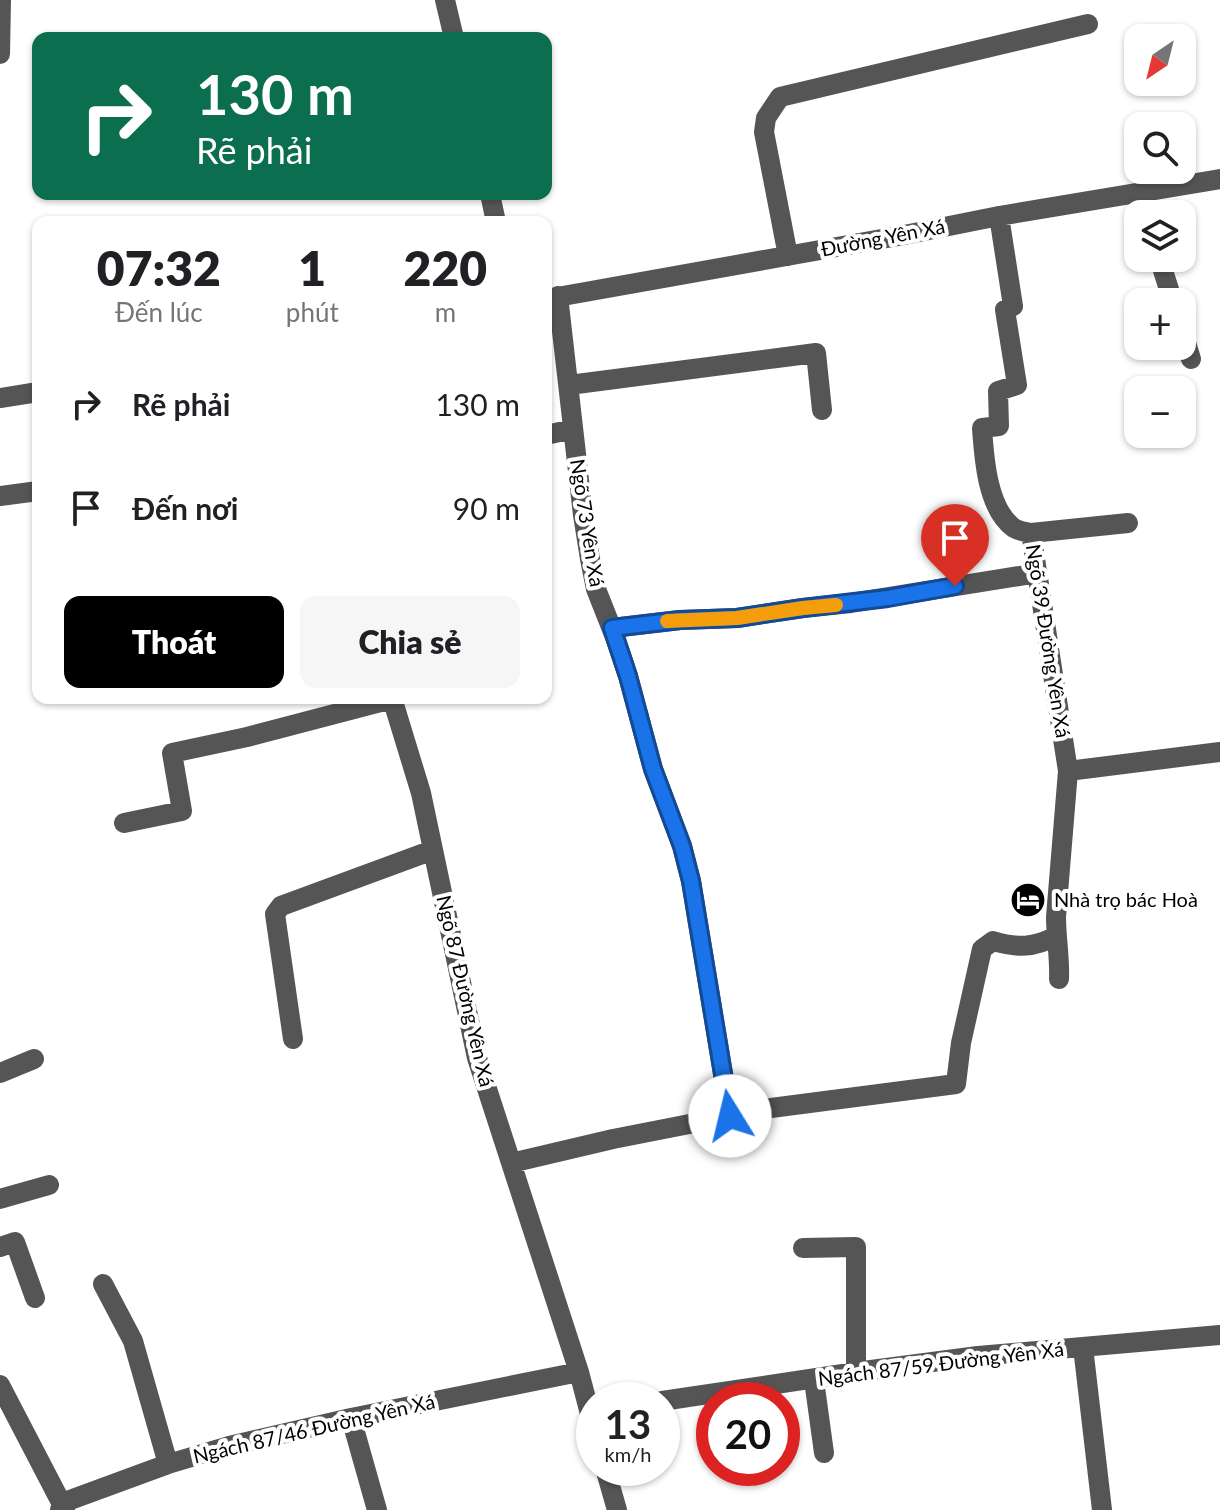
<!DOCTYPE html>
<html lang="vi">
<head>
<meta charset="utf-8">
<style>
	body { margin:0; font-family:Lato,sans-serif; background:#f6f6f6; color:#202124; height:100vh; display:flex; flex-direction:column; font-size:30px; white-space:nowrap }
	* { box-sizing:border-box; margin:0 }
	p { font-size:26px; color:#757577 }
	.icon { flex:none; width:44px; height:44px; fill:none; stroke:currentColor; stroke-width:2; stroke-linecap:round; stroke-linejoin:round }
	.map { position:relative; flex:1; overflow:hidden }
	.panel { position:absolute; left:32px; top:216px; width:520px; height:488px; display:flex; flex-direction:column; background:#fff; border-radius:16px; box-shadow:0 2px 6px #0004 }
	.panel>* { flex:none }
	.guide { position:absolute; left:32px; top:32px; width:520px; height:168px; border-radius:16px; box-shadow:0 2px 6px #0004; background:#0b6e4f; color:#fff; overflow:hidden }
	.needle { width:52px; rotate:215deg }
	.controls { position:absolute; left:1124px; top:24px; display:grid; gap:16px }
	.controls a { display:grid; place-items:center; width:72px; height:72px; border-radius:16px; background:#fff; box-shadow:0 2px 6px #0004; font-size:40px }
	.speed { position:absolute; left:576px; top:1382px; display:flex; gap:16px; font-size:40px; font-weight:700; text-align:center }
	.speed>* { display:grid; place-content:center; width:104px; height:104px; border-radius:50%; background:#fff; box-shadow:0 2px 6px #0004; line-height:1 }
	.speed small { font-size:20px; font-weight:400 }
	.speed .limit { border:12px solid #d22; background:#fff; color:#111 }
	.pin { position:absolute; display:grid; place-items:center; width:68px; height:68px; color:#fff; margin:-82px -34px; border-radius:50% 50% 50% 0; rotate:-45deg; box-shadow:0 0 8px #0007 }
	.pin .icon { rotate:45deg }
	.me { position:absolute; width:88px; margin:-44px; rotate:351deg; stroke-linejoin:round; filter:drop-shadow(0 0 6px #0008) }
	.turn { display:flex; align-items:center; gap:28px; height:168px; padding:0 32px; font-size:36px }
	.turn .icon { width:104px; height:104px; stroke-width:2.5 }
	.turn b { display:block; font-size:56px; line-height:68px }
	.eta { display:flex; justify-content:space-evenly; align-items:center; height:136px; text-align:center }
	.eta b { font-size:48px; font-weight:800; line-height:56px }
	.primary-button { display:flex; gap:16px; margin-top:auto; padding:16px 32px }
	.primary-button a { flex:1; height:92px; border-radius:16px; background:#000; color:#fff; font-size:32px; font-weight:800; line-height:92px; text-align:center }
	.primary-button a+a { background:#f6f6f6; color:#202124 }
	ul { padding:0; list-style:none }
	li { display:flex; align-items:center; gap:24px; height:104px; padding:0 32px }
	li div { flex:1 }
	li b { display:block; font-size:30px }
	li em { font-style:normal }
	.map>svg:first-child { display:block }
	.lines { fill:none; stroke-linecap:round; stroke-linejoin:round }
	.minor { stroke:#555; stroke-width:20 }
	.route-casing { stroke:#114b97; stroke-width:20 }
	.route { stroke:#1a73e8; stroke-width:14 }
	.slow { stroke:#f59e0b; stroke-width:14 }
	.labels { text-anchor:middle; stroke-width:8; stroke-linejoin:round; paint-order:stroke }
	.street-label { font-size:20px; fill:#000; stroke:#fff }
	.poi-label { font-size:20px; fill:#000; stroke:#fff; text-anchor:start }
</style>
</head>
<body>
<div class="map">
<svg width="1220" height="1510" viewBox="0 0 1220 1510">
	<rect width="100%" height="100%" fill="#fff"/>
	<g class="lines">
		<!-- minor -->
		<path class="minor" d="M445,0L454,38
			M0,54L1,0
			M1139,193L1145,214
			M490,194L496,222
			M999,216L1013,306L1005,310L1017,385L998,391L999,426L982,428C984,457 987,509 1014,528C1019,531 1025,532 1031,533L1068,771L1056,917C1056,938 1060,958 1059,979
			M788,256L764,132L766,118L780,97L1088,24
			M1159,258L1173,302
			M558,296L583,515L590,559L596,589L615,637L628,676L653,769L682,846L691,881L730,1116
			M546,299L904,235L999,216L1220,179
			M1182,330L1191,359
			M569,385L816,353L822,410
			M0,398L38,392
			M546,435L573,429
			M0,496L38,491
			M1031,533L1128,523
			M612,628L680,620L737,618L803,608L851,603L1038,573
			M392,698L421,793L477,1058L579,1372L594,1429
			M1068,771L1220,752
			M124,823L182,811L172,753L247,737L392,699
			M293,1039L275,914L281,906L433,850
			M0,1073L34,1059
			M511,1163L613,1139L771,1108L956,1084L961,1043L982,949L993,941C1017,948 1034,948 1056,936
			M0,1199L49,1185
			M0,1247L15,1242L35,1298
			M803,1248L856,1247V1372
			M103,1284L133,1341L168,1464
			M1083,1347L1102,1510
			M814,1380L824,1453
			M0,1385L65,1510
			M662,1401L856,1372L978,1356L1220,1335
			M351,1418L377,1510
			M605,1468L617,1510
			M60,1510L62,1503L168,1464L229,1446L351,1418L579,1372"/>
	</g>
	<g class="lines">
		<defs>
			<path id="route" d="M730,1116L691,881L682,846L653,769L628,676L612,628L680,620L737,618L803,608L888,598L955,586"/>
		</defs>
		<!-- route casing -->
		<use href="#route" class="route-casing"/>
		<!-- route -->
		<use href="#route" class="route"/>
		<!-- slow -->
		<path class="slow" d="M667,621L737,618L803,608L836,605"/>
	</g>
	<!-- icons -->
	<defs>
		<symbol id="hotel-disc" viewBox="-11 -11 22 22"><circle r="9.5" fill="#000" stroke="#fff"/><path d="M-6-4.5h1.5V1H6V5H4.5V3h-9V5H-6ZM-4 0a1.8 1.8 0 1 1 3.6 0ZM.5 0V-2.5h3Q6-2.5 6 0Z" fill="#fff"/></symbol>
	</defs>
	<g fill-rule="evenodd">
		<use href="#hotel-disc" x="1008" y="880" width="40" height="40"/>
	</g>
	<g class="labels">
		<!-- street labels -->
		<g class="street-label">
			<text transform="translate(883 238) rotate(-11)" y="7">Đường Yên Xá</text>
			<text transform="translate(587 523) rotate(81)" y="7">Ngõ 73 Yên Xá</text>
			<text transform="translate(1048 641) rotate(81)" y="7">Ngõ 39 Đường Yên Xá</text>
			<text transform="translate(465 991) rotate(77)" y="7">Ngõ 87 Đường Yên Xá</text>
			<text transform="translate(941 1364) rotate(-7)" y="7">Ngách 87/59 Đường Yên Xá</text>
			<text transform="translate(314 1429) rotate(-13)" y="7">Ngách 87/46 Đường Yên Xá</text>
		</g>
		<!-- poi labels -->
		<g class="poi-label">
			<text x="1054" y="907">Nhà trọ bác Hoà</text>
		</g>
	</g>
</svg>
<div class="controls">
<a><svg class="needle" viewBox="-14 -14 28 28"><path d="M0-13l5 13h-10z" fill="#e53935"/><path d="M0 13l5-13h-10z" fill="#757577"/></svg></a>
<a><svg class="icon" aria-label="search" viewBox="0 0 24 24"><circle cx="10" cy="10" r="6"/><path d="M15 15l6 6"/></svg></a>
<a><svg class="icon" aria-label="layers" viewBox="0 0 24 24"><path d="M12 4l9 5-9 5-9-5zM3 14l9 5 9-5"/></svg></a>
<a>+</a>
<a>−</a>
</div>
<div class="speed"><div>13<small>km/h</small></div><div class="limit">20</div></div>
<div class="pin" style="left:955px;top:586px;background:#d93025"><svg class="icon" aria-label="arrive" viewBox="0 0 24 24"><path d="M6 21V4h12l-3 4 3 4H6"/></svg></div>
<svg class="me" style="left:730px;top:1116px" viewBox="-20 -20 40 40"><circle r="19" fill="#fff"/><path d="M0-13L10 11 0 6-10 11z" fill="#1a73e8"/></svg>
<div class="guide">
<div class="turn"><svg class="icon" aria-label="right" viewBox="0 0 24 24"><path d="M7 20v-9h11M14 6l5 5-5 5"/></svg><div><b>130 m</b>Rẽ phải</div></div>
</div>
<section class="panel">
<div class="eta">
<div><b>07:32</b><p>Đến lúc</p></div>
<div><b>1</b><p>phút</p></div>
<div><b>220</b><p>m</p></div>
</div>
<ul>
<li><svg class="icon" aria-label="right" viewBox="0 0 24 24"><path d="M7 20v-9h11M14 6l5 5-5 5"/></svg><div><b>Rẽ phải</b></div><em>130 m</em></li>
<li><svg class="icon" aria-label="arrive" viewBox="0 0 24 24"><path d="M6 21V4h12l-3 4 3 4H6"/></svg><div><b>Đến nơi</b></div><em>90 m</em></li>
</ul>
<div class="primary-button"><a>Thoát</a><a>Chia sẻ</a></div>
</section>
</div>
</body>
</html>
